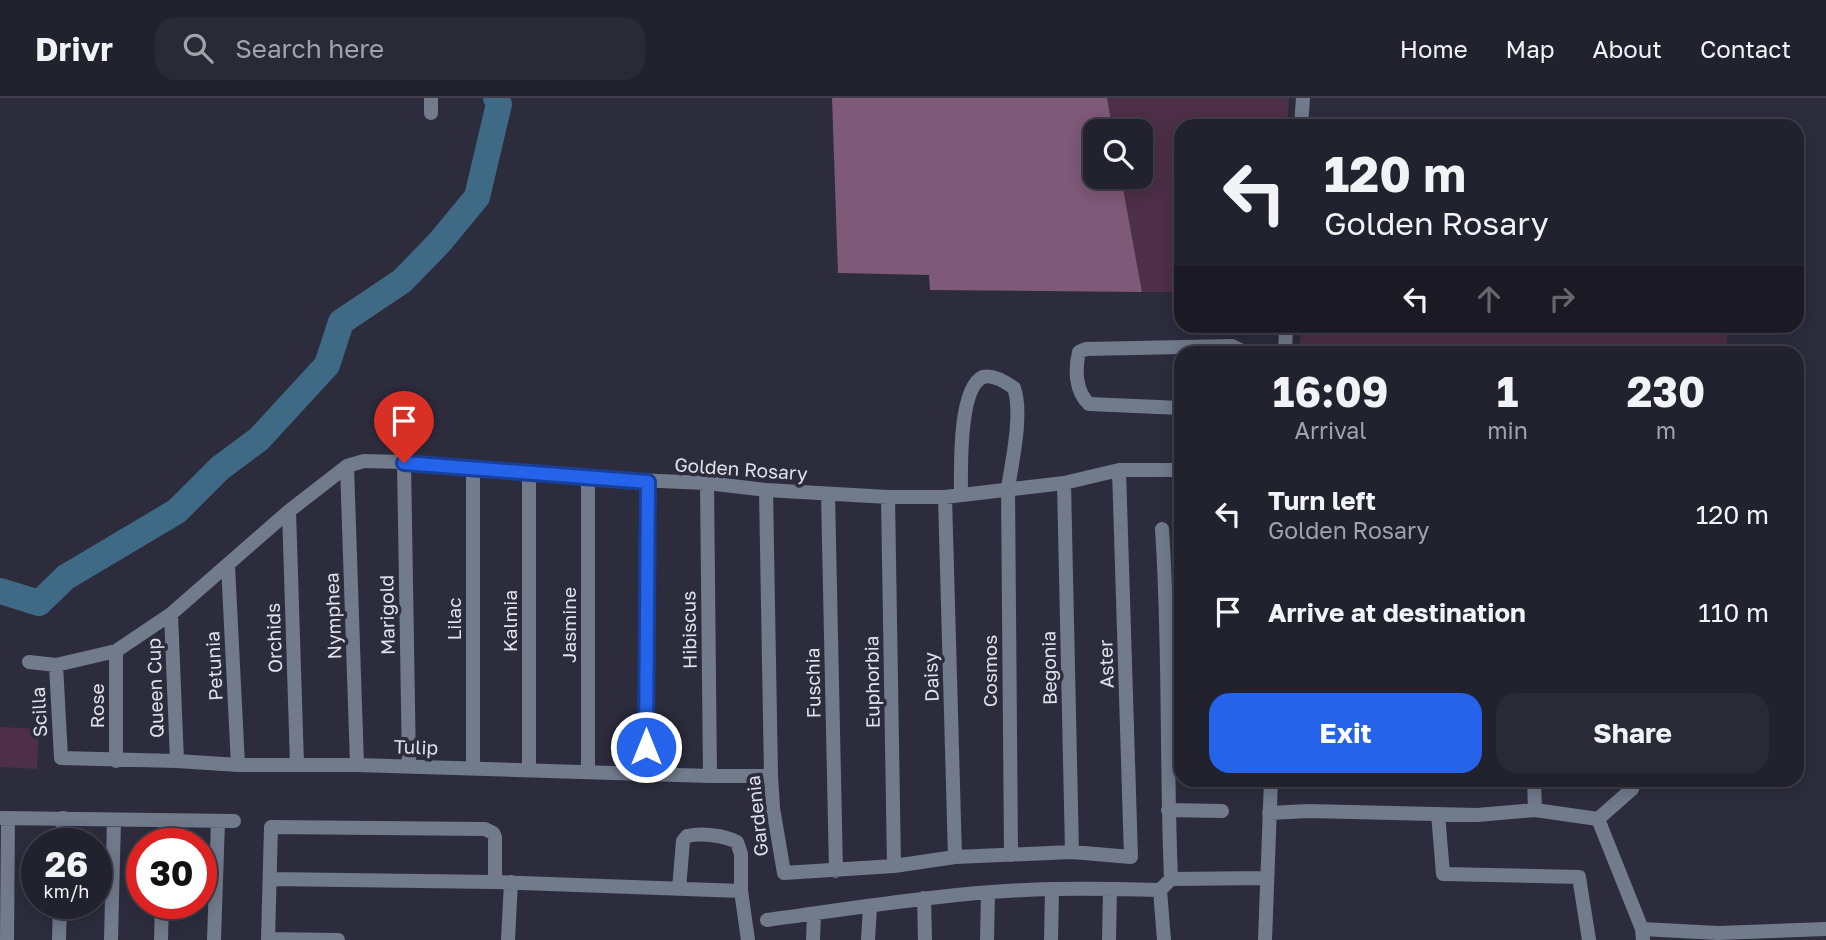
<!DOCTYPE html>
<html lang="en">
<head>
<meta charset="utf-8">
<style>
	body { margin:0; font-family:"Golos Text",sans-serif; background:#2a2936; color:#f1f3f6; height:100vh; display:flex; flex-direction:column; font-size:26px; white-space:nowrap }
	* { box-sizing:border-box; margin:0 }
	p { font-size:23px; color:#a2a3aa }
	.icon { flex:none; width:38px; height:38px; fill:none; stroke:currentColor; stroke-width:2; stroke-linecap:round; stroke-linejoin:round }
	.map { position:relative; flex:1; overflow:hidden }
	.details { position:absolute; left:1174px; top:248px; width:630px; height:441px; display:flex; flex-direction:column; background:#22212e; border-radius:21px; box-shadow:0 4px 18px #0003,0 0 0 2px #3f3e4a }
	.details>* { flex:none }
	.banner { position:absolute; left:1174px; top:21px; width:630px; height:214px; border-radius:21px; box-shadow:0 4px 18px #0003,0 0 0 2px #3f3e4a; background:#22212e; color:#f1f3f6; overflow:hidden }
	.controls { position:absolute; left:1083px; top:21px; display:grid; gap:14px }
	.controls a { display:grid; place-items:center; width:70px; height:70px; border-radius:14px; background:#22212e; box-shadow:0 4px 18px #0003,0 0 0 2px #3f3e4a; font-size:35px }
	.speed { position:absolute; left:21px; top:730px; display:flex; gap:14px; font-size:35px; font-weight:700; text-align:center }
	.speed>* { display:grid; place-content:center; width:91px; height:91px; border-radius:50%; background:#22212e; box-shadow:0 4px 18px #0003,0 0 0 2px #3f3e4a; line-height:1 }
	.speed small { font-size:18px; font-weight:400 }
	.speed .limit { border:10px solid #d22; background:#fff; color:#111 }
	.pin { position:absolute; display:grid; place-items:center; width:60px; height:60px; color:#fff; margin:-72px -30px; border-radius:50% 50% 50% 0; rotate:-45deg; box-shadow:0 0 7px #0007 }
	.pin .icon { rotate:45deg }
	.me { position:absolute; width:77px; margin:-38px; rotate:0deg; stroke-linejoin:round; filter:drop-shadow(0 0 5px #0008) }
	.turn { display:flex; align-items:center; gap:24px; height:147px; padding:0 35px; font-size:32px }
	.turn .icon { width:91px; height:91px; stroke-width:2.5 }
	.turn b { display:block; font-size:49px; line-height:60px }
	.lanes { display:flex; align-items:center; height:66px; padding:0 35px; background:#0003; justify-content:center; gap:35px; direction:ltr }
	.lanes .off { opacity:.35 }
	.eta { display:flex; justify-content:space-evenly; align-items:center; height:119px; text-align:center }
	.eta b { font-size:42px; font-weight:700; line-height:49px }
	.primary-button { display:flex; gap:14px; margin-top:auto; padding:14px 35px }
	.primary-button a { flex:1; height:80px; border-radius:21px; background:#2563eb; color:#fff; font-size:28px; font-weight:700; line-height:80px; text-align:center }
	.primary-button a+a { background:#2a2936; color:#f1f3f6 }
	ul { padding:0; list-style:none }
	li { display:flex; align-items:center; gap:21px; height:98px; padding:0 35px }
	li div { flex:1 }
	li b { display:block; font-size:26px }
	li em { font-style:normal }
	header { display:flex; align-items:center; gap:42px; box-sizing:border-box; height:98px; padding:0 35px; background:#22212e; border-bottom:2px solid #3f3e4a }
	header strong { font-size:33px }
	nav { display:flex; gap:38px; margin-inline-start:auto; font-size:24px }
	.search { width:490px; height:63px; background:#2a2936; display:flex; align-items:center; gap:18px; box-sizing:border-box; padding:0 24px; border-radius:21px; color:#a2a3aa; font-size:26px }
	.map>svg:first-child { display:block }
	.green { fill:#4d2f47 }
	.forest { fill:#7f5978 }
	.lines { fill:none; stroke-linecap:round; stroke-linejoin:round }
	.river { stroke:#3f6a86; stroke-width:26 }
	.minor { stroke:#717b8c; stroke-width:14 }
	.route-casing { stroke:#184099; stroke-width:18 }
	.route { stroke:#2563eb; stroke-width:12 }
	.labels { text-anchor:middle; stroke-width:7; stroke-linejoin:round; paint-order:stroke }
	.street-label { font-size:19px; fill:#e1e1eb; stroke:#2d2c3d }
</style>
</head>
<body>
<header>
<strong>Drivr</strong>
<div class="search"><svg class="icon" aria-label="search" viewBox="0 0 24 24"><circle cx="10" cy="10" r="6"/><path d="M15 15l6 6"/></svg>Search here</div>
<nav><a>Home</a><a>Map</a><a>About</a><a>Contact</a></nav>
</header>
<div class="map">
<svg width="1826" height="842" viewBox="0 0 1826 842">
	<rect width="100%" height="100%" fill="#2d2c3d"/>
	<!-- green -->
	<path class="green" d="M1107,0H1289L1287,28H1181V194H1142L1121,79H1141V33H1113Z
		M1301,228H1728L1726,255H1299Z
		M0,629L39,631L37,671L0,669Z"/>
	<!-- forest -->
	<path class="forest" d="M832,0H1107L1113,33H1096V79H1121L1142,194L930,192L929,177L838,175Z"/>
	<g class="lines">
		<!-- river -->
		<path class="river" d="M0,493L39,505L66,479L177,413L220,370L259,341L327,267L341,224L402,183L439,145L477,99L499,6L496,0"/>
		<!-- minor -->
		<path class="minor" d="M431,15V0
			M1301,28L1303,0
			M1285,256L1286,228
			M1181,310L1089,306C1075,293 1075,271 1079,254L1086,251L1232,248L1240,252L1243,256
			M404,364L409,668
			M347,368L357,667
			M529,374V672
			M588,380V674
			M707,385L710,678
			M1064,385L1072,754
			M766,392L771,678L773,710L784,775L894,768L955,759L1072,754L1131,759L1119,372
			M828,396L836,773
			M961,396C961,373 958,290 983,279C993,276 1007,285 1014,290C1023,315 1012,364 1008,390L1011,757
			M888,399L894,768
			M945,399L955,759
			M289,413L297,666
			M1162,431C1170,548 1166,664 1171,781L1160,792L1164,842
			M228,467L238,667
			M171,516L177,663
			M29,564L56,567L116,553L171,516L289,413L347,368L364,363L404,364L588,380L707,385L766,392L888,399H945L1064,385L1119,372H1181
			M56,567L61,660L177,663L238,667H357L710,678H771
			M116,663V553
			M473,671V371
			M646,676L648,384
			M1534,682L1535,712
			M1168,712L1222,713
			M1269,715L1308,713L1477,717L1535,712L1598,721L1632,691L1635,682
			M1438,716L1443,776L1579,779L1589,842
			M0,720L234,723
			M1598,721L1642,831L1643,842
			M62,746L63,720
			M164,746L165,723
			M1171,781L1266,780
			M495,784L741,793L748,842
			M679,791L683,743L687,738C702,735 723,737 737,744L741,756V793
			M924,800L925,842
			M767,822C862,809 958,793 1053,791C1089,790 1125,791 1160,792
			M1642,831L1718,835
			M268,841L338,842
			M7,842L8,720
			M59,842L60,805
			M111,842L114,722
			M161,842L162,805
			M214,842L218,724
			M268,842L271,729L485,731L493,735L495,739V784L270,781
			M508,842L511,784
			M813,842L814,816
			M868,842L870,809
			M987,842L988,795
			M1051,842L1052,791
			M1109,842L1110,791
			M1265,842L1271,682
			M1718,842V835L1826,831"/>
	</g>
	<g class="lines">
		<defs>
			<path id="route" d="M404,365L648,384L646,649"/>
		</defs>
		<!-- route casing -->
		<use href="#route" class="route-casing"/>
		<!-- route -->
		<use href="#route" class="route"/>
	</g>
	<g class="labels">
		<!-- street labels -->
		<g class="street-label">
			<text transform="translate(741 371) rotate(4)" y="7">Golden Rosary</text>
			<text transform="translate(387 517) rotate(-91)" y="7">Marigold</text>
			<text transform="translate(333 518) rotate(-92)" y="7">Nymphea</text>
			<text transform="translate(454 521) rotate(-90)" y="7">Lilac</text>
			<text transform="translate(510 523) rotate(-90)" y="7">Kalmia</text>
			<text transform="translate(569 527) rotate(-90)" y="7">Jasmine</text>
			<text transform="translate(689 532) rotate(-91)" y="7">Hibiscus</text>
			<text transform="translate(274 540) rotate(-92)" y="7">Orchids</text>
			<text transform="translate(1106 566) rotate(-92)" y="7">Aster</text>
			<text transform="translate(214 568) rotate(-93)" y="7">Petunia</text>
			<text transform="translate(1049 570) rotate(-91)" y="7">Begonia</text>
			<text transform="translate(990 573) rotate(-90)" y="7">Cosmos</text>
			<text transform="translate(931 579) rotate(-92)" y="7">Daisy</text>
			<text transform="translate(872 584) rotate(-91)" y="7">Euphorbia</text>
			<text transform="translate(813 585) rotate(-91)" y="7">Fuschia</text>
			<text transform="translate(155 590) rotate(-92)" y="7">Queen Cup</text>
			<text transform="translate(97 608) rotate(-90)" y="7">Rose</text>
			<text transform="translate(39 614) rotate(-93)" y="7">Scilla</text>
			<text transform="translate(416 649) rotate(2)" y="7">Tulip</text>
			<text transform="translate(757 718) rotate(-96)" y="7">Gardenia</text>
		</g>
	</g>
</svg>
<div class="controls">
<a><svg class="icon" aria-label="search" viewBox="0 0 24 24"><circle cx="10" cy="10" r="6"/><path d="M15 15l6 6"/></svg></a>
</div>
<div class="speed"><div>26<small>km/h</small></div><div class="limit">30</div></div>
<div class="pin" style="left:404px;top:365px;background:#d93025"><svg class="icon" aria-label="arrive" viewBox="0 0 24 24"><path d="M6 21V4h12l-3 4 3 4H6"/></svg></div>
<svg class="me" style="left:646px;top:649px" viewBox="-20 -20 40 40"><circle r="17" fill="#2563eb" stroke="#fff" stroke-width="3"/><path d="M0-11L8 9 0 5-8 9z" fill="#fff"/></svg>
<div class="banner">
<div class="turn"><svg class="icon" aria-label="left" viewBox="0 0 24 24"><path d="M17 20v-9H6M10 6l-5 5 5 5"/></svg><div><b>120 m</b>Golden Rosary</div></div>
<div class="lanes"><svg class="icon" aria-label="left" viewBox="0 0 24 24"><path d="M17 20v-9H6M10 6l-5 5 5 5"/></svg><svg class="icon off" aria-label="ahead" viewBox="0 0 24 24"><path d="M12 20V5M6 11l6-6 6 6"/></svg><svg class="icon off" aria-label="right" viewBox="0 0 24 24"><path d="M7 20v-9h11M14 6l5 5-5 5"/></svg></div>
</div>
<section class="details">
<div class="eta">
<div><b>16:09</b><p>Arrival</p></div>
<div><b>1</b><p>min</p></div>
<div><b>230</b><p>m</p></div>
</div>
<ul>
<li><svg class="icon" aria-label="left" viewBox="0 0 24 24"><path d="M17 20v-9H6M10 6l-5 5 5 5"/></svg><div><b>Turn left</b><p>Golden Rosary</p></div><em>120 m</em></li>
<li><svg class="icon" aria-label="arrive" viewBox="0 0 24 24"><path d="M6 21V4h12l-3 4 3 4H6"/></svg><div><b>Arrive at destination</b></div><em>110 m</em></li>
</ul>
<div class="primary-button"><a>Exit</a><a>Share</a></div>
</section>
</div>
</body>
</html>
